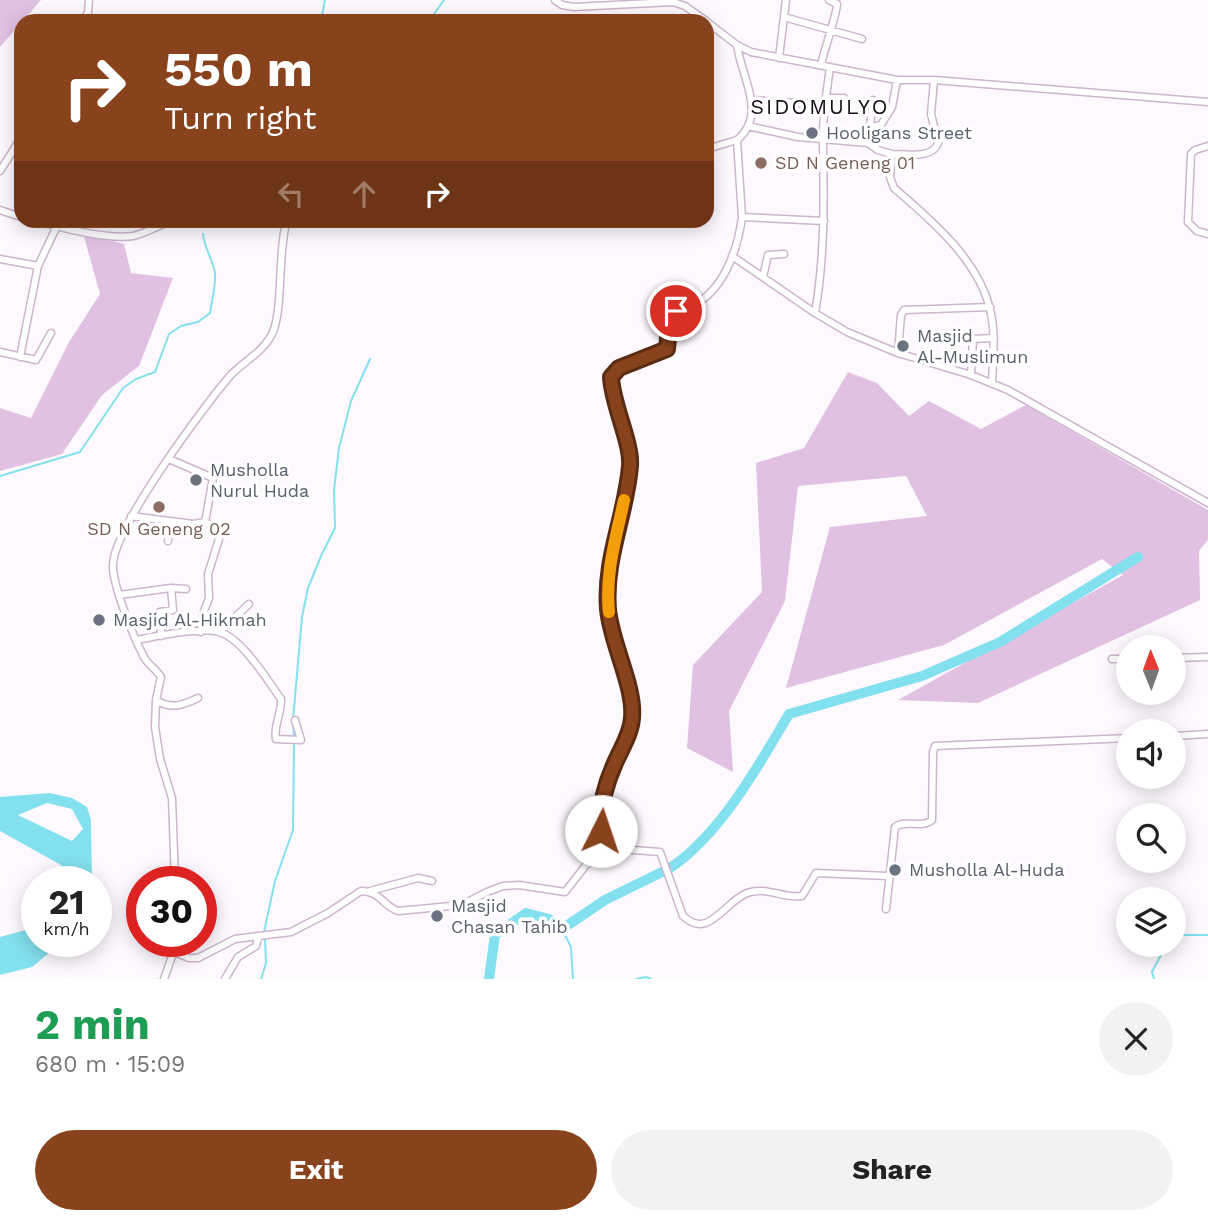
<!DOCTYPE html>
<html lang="en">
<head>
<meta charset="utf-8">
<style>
	body { margin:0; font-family:"Work Sans",sans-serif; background:#f2f2f2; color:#222; height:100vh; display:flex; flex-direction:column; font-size:26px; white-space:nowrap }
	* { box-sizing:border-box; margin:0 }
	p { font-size:23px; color:#767676 }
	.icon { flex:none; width:38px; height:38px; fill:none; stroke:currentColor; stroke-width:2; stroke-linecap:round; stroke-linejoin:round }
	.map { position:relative; height:979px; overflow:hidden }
	.panel { display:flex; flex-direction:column; background:#fff; flex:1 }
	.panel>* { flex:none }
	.banner { position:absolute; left:14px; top:14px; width:700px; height:214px; border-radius:21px; box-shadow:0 4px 18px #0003; background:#89431c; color:#fff; overflow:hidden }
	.needle { width:46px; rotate:359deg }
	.fabs { position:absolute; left:1116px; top:635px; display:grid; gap:14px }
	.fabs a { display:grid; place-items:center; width:70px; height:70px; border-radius:50%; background:#fff; box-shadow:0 4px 18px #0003; font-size:35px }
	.speed { position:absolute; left:21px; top:866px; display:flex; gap:14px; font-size:35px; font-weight:700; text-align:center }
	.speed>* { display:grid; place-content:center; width:91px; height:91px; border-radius:50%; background:#fff; box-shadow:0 4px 18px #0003; line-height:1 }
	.speed small { font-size:18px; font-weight:400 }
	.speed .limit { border:10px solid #d22; background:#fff; color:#111 }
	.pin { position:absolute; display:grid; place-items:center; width:60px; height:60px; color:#fff; margin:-30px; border:4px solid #fff; border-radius:50%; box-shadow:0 2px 7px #0007 }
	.me { position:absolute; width:77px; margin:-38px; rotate:4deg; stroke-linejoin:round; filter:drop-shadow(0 0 5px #0008) }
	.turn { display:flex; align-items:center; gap:24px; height:147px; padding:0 35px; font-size:32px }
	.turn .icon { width:91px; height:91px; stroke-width:2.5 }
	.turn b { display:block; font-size:49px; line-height:60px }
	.lanes { display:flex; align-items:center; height:66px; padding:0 35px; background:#0003; justify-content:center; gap:35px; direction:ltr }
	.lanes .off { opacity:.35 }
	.round { display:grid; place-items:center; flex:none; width:74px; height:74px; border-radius:37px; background:#f2f2f2 }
	.headline { display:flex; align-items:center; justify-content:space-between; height:119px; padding:0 35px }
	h1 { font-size:42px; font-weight:700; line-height:52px; color:#1e9e55 }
	.cta { display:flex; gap:14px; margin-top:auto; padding:14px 35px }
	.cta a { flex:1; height:80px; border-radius:42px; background:#89431c; color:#fff; font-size:28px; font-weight:700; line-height:80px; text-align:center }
	.cta a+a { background:#f2f2f2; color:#222 }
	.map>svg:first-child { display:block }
	.green { fill:#e0c1e2 }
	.water { fill:#83e0ee; fill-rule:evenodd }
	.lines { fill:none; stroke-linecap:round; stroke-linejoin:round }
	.stream { stroke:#83e0ee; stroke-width:2 }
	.river { stroke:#83e0ee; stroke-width:10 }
	.minor-casing { stroke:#cdb5ce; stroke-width:9 }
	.minor { stroke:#fff; stroke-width:6 }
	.route-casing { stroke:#592c12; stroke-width:18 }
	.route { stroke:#89431c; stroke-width:12 }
	.slow { stroke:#f59e0b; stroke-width:12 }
	.worship-dot { fill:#6b7280; stroke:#fff; stroke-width:2.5 }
	.education-dot { fill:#8d6e63; stroke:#fff; stroke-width:2.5 }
	.labels { text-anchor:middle; stroke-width:7; stroke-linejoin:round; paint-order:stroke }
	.worship-label { font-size:18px; fill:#5b616d; stroke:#fff; text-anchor:start }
	.education-label { font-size:18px; fill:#785e54; stroke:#fff; text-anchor:start }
	.quarter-label { font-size:21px; letter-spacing:2px; fill:#140c15; stroke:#fff }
</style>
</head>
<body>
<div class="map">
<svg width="1208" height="979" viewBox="0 0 1208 979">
	<rect width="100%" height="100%" fill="#fef9fe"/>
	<!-- green -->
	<path class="green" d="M0,0H41L0,47Z
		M83,233L124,244L131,273L173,278L139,366L102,395L62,454L0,471V408L31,418L69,342L100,294Z
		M848,372L877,383L909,416L929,401L981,429L1026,405L1208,510V540L1199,551L1200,600L978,703L898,700L1123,575L1102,559L944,645L786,688L830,527L927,516L906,476L798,486L785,601L729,711L733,772L687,748L693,665L762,592L756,463L804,448Z"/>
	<!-- water -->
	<path class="water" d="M50,793L72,798L87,807L91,820L92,882H70L61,865L0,831V797ZM47,803L72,809L83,829L72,841L18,815Z
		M37,927V942H62L32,967L0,975V937Z"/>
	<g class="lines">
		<!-- stream -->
		<path class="stream" d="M321,21L325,0
			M429,21L444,0
			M0,476L80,452L123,388L136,379L155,372L169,334L181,326L198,322L210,313C212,300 216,285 215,273C213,259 204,248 203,234
			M293,720L302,617L308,588L321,556L335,528L334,490L339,448L351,401L370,359
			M293,725L294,735
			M562,929L571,947L573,979
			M264,932L275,881L293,830L294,745
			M1174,941L1180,935H1208
			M261,979L266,963L265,937
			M636,979L646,977L651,979
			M1154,979L1152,972L1162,953L1170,945"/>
		<!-- river -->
		<path class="river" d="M670,868C720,835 759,765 789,714L922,676L1000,642L1138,557
			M489,979L495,935L526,913L549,919L562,929L605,900L662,872"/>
		<defs>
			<path id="minor" d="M555,0L562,5L574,7L673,2L685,6L706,21
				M784,17L862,39
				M84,21L88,12L89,0
				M707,22L737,45L751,52L897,80H934L1208,102
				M737,45C741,77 768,114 737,140L742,217L824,221
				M779,58L786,0
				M821,65C823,54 838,10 837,4L829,0
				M830,67C827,91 822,117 823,142C824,199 825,256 815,313L847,332L898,353L971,375L1008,390L1208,503
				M827,98H844
				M752,100L826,105
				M748,126L798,137L868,143L873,100
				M871,127L881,125L892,107L897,80
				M868,143L878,150L892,154L890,177L894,188C930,219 978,259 990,309C996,333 993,359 992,384
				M1208,146L1195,150L1191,154L1188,222L1197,231L1208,234
				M707,149L737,140
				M892,154C907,154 933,159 938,143L931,114L934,80
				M0,171L21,138
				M0,210L21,217
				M33,220C58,227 107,240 133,236C147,233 160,224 175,220
				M202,220H228
				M732,256L815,313
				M0,259L38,266L56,228
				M763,277L768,255L784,254
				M932,338L973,339L971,375
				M973,339L994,338
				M0,352L36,360L51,333
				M898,353L901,315L904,310L990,307
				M20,357L38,266
				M131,516L193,524L205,522L213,478L169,459
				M168,541L169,522
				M119,595L171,588L186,589
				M201,632L203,614L209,598L208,574L220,536L218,529L205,522
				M219,632L249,604
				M161,636L160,612L173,610L171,588
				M137,640C156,636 201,627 219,632C242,638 268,681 281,699C282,712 273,727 276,739L301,740L295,720
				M1174,658L1208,657
				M1112,659H1129
				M156,700C171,710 183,705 198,698
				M1174,736L1208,734
				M606,852C597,812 602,792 619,755C624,742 632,729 633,715C633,678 610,643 608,606C606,556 627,514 630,465C632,442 613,404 611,377L619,368L667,349L671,314C678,308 688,308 696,304C725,287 738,248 742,217
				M175,882L172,798L160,759L155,727L156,700L161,677C156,669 148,665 144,657C134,638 113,587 113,566C112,530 202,409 229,377C242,362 261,354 271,336C284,314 277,251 287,220
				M370,891L418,878L432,881
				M886,909L895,827C905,819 921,829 932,820L933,752L935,746L1129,738
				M174,952L189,958H198L235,939L291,932L328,913L361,891C380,891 383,906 398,911L462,905L487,892L503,886L519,885L565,892L586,865L606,852L620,849L660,852L683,916C709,940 723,903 747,893C766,886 784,899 802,896L816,873L888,876
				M164,979L177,942
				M225,979L238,957L256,946L258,937"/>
		</defs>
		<!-- minor casing -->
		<use href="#minor" class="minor-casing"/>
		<!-- minor -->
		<use href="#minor" class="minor"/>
	</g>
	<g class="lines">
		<defs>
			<path id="route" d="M601,831C599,806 605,785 615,763C621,749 631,734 632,718C635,686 611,644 608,609C604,559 626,515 630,466C632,443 612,404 611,377L619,368L667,349L670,317L676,311"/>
		</defs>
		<!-- route casing -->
		<use href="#route" class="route-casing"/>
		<!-- route -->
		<use href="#route" class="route"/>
		<!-- slow -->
		<path class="slow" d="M609,612C605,573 616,538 624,500"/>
	</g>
	<!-- markers -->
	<g class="worship-dot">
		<circle cx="812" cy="133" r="7"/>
		<circle cx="903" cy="346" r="7"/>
		<circle cx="196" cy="480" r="7"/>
		<circle cx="99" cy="620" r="7"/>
		<circle cx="895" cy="870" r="7"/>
		<circle cx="437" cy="916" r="7"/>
	</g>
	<g class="education-dot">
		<circle cx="761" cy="163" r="7"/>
		<circle cx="159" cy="507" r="7"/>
	</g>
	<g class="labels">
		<!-- worship labels -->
		<g class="worship-label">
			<text x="826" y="139">Hooligans Street</text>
			<text x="917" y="342">Masjid<tspan x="917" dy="21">Al-Muslimun</tspan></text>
			<text x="210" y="476">Musholla<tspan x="210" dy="21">Nurul Huda</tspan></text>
			<text x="113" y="626">Masjid Al-Hikmah</text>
			<text x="909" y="876">Musholla Al-Huda</text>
			<text x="451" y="912">Masjid<tspan x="451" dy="21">Chasan Tahib</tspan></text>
		</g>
		<!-- education labels -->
		<g class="education-label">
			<text x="775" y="169">SD N Geneng 01</text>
			<text x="159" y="535" text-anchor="middle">SD N Geneng 02</text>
		</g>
		<!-- quarter labels -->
		<g class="quarter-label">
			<text x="820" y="114">SIDOMULYO</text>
		</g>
	</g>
</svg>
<div class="fabs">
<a><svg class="needle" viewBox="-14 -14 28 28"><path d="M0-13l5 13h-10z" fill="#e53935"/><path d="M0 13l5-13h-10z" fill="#767676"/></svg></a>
<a><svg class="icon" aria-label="sound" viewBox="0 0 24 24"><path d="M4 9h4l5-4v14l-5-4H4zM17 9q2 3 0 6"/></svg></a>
<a><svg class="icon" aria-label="search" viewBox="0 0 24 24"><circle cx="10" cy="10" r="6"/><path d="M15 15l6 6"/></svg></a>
<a><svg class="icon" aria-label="layers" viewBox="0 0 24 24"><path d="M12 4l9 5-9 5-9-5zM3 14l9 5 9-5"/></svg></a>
</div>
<div class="speed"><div>21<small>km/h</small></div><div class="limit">30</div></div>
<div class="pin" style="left:676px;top:311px;background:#d93025"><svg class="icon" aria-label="arrive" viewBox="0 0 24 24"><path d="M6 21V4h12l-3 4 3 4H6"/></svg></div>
<svg class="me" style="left:601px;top:831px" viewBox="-20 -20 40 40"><circle r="19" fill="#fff"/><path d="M0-13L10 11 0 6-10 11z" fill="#89431c"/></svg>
<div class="banner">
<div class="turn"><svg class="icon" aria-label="right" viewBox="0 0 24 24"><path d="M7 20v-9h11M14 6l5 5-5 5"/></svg><div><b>550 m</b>Turn right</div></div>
<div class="lanes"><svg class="icon off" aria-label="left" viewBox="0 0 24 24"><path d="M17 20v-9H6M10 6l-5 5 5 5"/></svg><svg class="icon off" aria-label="ahead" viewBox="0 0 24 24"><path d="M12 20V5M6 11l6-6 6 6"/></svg><svg class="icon" aria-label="right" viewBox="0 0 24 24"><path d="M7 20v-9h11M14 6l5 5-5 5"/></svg></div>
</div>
</div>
<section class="panel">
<div class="headline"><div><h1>2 min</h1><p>680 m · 15:09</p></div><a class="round"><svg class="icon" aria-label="close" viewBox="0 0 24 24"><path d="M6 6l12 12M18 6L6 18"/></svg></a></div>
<div class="cta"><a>Exit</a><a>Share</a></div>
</section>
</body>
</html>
